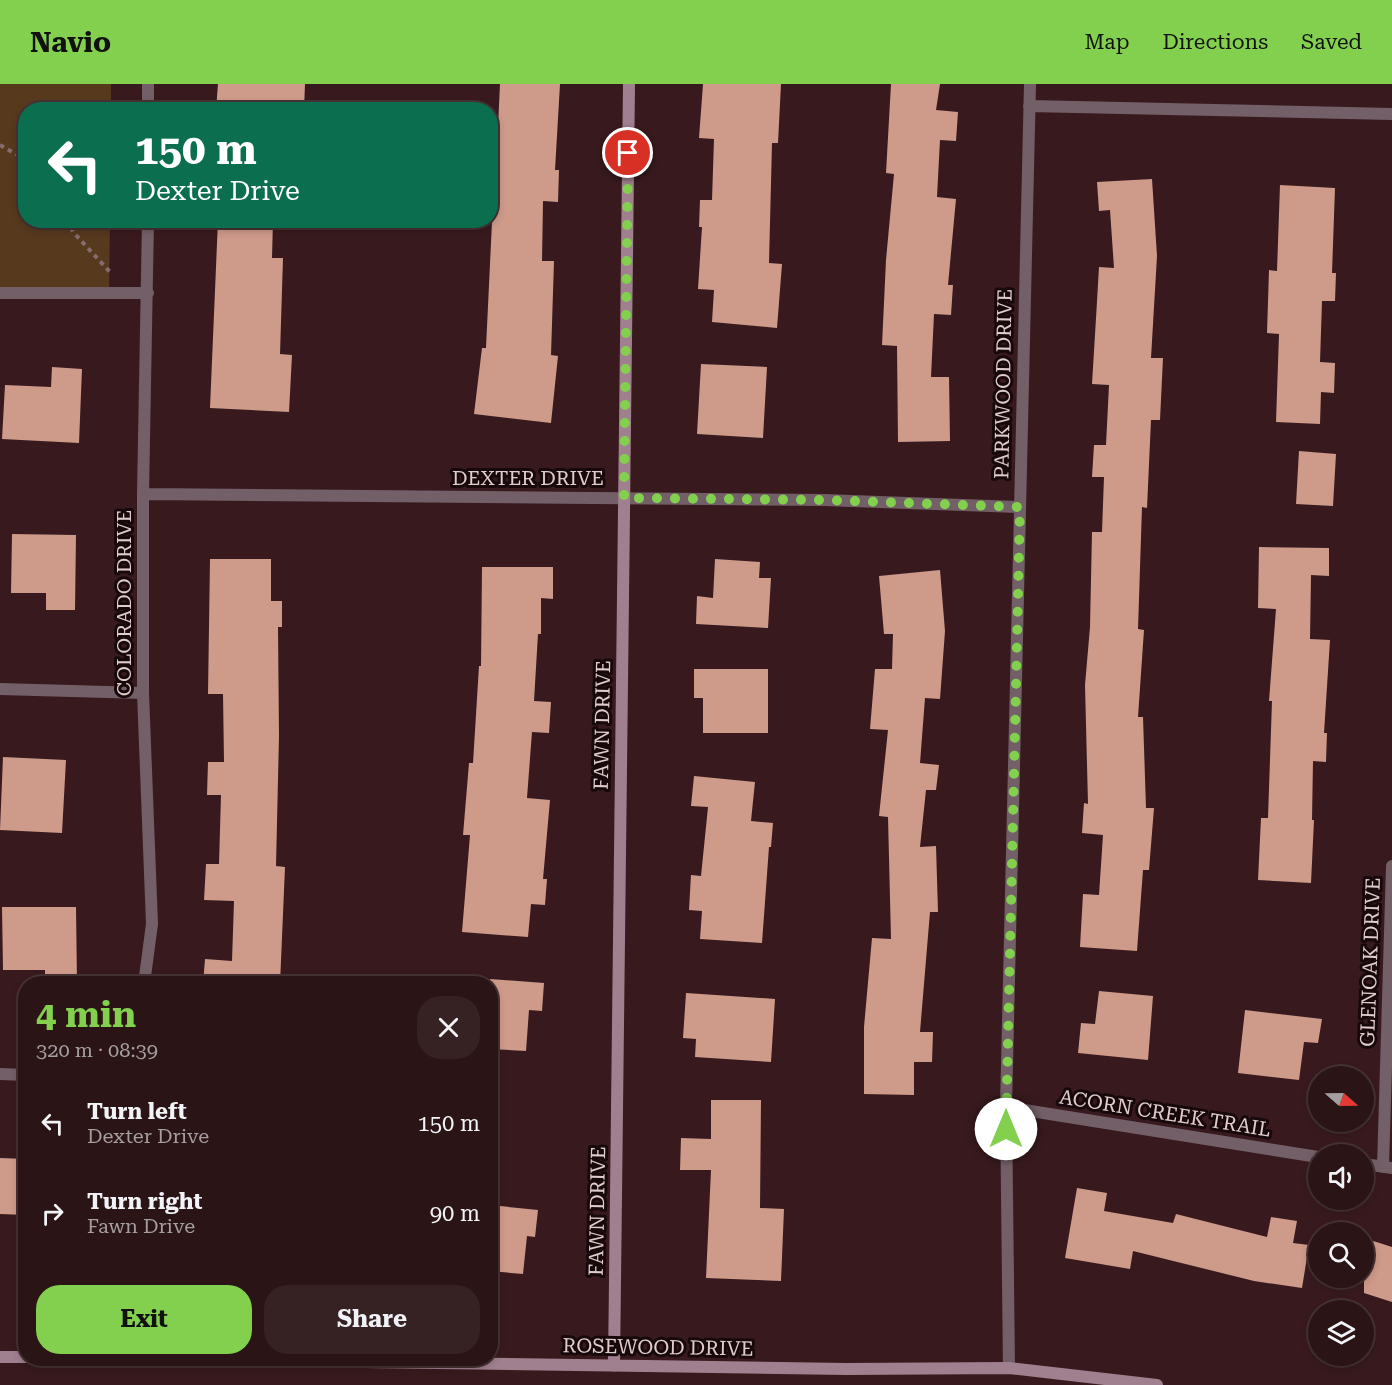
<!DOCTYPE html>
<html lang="en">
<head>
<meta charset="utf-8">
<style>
	body { margin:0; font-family:"Roboto Serif",serif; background:#362123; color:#f1f3f6; height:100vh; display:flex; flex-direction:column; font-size:22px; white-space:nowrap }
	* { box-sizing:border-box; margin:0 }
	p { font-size:20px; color:#a59ea1 }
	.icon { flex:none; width:33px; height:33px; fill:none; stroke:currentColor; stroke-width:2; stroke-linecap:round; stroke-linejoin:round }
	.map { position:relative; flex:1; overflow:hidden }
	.sheet { position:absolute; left:18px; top:892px; width:480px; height:390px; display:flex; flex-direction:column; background:#2a1416; border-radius:24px; box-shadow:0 3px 9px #0003,0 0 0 2px #463335 }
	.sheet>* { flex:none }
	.banner { position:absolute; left:18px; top:18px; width:480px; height:126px; border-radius:24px; box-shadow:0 3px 9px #0003,0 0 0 2px #463335; background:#0b6e4f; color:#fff; overflow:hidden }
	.needle { width:39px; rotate:110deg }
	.controls { position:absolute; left:1308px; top:982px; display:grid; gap:12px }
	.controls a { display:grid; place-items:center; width:66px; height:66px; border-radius:50%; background:#2a1416; box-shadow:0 3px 9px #0003,0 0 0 2px #463335; font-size:30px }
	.pin { position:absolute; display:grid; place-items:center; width:51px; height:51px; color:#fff; margin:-26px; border:3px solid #fff; border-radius:50%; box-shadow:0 2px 6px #0007 }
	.me { position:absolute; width:66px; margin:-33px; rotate:0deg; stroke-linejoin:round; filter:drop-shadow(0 0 4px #0008) }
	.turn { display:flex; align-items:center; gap:21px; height:126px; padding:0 18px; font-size:27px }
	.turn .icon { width:78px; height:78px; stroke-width:2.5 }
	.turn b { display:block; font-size:42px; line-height:51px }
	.round { display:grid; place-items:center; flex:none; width:63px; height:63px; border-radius:24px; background:#362123 }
	.overview { display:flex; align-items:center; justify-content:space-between; height:102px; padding:0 18px }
	h1 { font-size:36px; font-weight:700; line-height:45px; color:#83d04f }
	.button { display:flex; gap:12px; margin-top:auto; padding:12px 18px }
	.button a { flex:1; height:69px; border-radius:24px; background:#83d04f; color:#111; font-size:24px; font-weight:700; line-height:69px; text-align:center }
	.button a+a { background:#362123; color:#f1f3f6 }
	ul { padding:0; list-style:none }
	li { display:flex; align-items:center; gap:18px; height:90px; padding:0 18px }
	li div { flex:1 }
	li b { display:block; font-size:22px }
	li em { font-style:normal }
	header { display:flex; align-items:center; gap:36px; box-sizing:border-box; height:84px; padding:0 30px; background:#83d04f; color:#111 }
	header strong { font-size:28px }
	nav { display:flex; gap:33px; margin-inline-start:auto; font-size:21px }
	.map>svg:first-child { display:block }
	.green { fill:#57391e }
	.building { fill:#ce9a8a }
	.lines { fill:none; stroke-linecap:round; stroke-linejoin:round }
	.path { stroke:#866c6f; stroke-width:4; stroke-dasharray:4.5 4.5; stroke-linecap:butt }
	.street { stroke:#735f68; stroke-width:12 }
	.secondary { stroke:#a0808f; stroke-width:12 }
	.route { stroke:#83d04f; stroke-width:10; stroke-dasharray:0 18 }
	.labels { text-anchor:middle; stroke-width:6; stroke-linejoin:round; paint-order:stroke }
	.street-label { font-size:20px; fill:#e1cccd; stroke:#17090b }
</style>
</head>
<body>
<header>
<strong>Navio</strong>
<nav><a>Map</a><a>Directions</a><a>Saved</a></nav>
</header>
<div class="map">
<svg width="1392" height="1301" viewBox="0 0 1392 1301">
	<rect width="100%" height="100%" fill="#381a1e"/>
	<!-- green -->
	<path class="green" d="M0,0H111V25L26,26V136L110,137L109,209H0Z"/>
	<!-- building -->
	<path class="building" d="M218,0H305L304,26H216Z
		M500,0H560L555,86H559L558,118L543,117L542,177H554L551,271L558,272L551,339L474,330L482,264H486L492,138L490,86H496Z
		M703,0H781L778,59H772L769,179L782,180L777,244L712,238L714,206L698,205L702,143H699L700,116H712L714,55L699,54Z
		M891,0H940L936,26L958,28L956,57L940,56L937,113L956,115L948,201H953L951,231L934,230L931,293H949L950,357L898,358L897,262L882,261L886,176L894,90L886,89Z
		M1152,95L1157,172L1151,274H1163L1160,336H1151L1147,424L1142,423L1138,545L1144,546L1138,633H1143L1146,724H1154L1149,786H1143L1137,867L1080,863L1083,810L1099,811L1103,751L1082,749L1084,719L1088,720L1085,601L1090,543L1092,448H1102L1104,393H1092L1094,361H1106L1109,301L1092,300L1096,234L1099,183L1114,184L1110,126L1099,127L1097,98Z
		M1280,101L1335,104L1332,189H1336L1335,217H1322L1320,278L1335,279L1334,309L1321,308L1320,340L1276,338L1279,250L1267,249L1269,186L1277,187Z
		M218,136H273L272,174H283L280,270L292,271L289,328L210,324Z
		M701,280L767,283L763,354L697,350Z
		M52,283L82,285L79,359L2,355L5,301L51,303Z
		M1299,367L1336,370L1333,422L1296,420Z
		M12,450L76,451L75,526H46V509H11Z
		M1259,463L1329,464V492L1311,491L1310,555L1330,556L1324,649H1327L1326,678L1313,677L1312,736H1314L1311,799L1258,796L1261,734H1268L1272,617H1269L1276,525L1258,524Z
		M210,475H271V517H282V543H278L279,652L276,782L285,783L280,900H203L205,875L232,877L234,817L204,816L206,780H219L221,711H207L208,678H224L223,610H208Z
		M715,475L760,478L759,494H771L768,544L696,540L697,512L713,514Z
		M482,483H553V515L541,514V550H538L534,617L551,618L549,649L532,648L527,714L550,716L543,795H547L545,821L531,820L528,853L462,848L470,751H463L469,679H473L479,582H481Z
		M940,486L945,547L940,615L925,614L920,679L939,681L936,706H926L920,763L936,762L938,828H930L920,948H933L932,978H914V1011L864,1010V943L872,854L891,855L888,733L879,732L888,646L870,645L875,585H892L893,550H884L879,492Z
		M694,585H768V649H703V614H694Z
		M3,673L66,676L62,749L0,746Z
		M694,692L755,698L751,737L773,739L771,763H769L762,859L700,855L702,827L689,826L691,791L701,792L708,723L691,722Z
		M2,823H76L77,900H45V886H3Z
		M490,895L544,899L542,927L529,926L526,967L490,965Z
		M1099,907L1153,912L1148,976L1078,969L1081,939L1095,940Z
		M686,909L775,915L771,978L695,973L696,955L683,954Z
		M1245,926L1322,935L1318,959L1304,958L1299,996L1238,989Z
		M711,1016H761L760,1124L784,1125L781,1197L706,1194L711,1086H680L681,1054L711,1055Z
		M0,1074L26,1075V1131L0,1130Z
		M1077,1104L1107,1109L1104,1127L1173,1139L1176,1130L1267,1153L1271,1133L1297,1137L1293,1159L1309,1161L1302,1204L1254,1197L1133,1167L1130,1185L1065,1174Z
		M490,1121L538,1126L535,1153L527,1152L523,1190L490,1187Z
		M1364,1154L1392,1163V1218L1364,1209Z"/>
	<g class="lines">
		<!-- path -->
		<path class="path" d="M0,61L23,74L26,87
			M66,136L74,149L110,188"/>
		<!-- street -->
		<path class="street" d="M1029,22L1392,30
			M148,26V0
			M0,209H148
			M143,410L824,416L1020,423
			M0,605L143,609
			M144,900L152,840L143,609V410L148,136
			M0,990L26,991
			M1006,1023L1318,1073
			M1364,1080L1392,1084
			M1383,1083L1392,782
			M1009,1284L1006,1023L1030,0"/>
		<!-- secondary -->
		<path class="secondary" d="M0,1273H26
			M158,1275L846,1285L1009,1284L1157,1301
			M614,1282L629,0"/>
	</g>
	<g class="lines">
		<!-- route -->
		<path class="route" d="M628,69L624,414L824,416L1020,423L1006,1045"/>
	</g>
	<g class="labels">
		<!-- street labels -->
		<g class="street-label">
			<text transform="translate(1003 300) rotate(-89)" y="7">PARKWOOD DRIVE</text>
			<text x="528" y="401">DEXTER DRIVE</text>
			<text transform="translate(124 519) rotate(-90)" y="7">COLORADO DRIVE</text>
			<text transform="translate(602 641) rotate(-89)" y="7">FAWN DRIVE</text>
			<text transform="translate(1370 878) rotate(-88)" y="7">GLENOAK DRIVE</text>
			<text transform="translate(1165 1029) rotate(9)" y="7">ACORN CREEK TRAIL</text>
			<text transform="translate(597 1127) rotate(-89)" y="7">FAWN DRIVE</text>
			<text transform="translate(658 1263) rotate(1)" y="7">ROSEWOOD DRIVE</text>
		</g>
	</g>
</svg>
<div class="controls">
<a><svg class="needle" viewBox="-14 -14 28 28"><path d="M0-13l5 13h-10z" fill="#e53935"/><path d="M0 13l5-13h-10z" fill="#a59ea1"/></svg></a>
<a><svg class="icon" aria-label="sound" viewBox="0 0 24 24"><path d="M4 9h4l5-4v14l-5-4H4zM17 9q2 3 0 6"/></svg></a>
<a><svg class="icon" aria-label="search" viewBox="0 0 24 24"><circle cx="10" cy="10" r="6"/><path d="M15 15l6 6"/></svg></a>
<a><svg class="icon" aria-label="layers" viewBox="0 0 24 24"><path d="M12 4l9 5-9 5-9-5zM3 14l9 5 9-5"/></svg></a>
</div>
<div class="pin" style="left:628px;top:69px;background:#d93025"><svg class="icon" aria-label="arrive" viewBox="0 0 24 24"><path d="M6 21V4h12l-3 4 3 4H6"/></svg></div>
<svg class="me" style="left:1006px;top:1045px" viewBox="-20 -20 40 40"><circle r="19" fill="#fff"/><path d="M0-13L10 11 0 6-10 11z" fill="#83d04f"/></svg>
<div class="banner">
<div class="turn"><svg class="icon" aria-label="left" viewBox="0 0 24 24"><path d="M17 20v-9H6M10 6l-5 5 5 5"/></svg><div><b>150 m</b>Dexter Drive</div></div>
</div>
<section class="sheet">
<div class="overview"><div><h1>4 min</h1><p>320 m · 08:39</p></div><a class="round"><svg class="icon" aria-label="close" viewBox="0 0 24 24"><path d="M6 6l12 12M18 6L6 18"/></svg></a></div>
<ul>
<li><svg class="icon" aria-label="left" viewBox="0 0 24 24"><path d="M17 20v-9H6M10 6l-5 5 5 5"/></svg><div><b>Turn left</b><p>Dexter Drive</p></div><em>150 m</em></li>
<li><svg class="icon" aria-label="right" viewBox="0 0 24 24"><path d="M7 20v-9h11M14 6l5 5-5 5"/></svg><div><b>Turn right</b><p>Fawn Drive</p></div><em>90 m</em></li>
</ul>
<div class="button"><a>Exit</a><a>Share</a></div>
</section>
</div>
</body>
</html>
